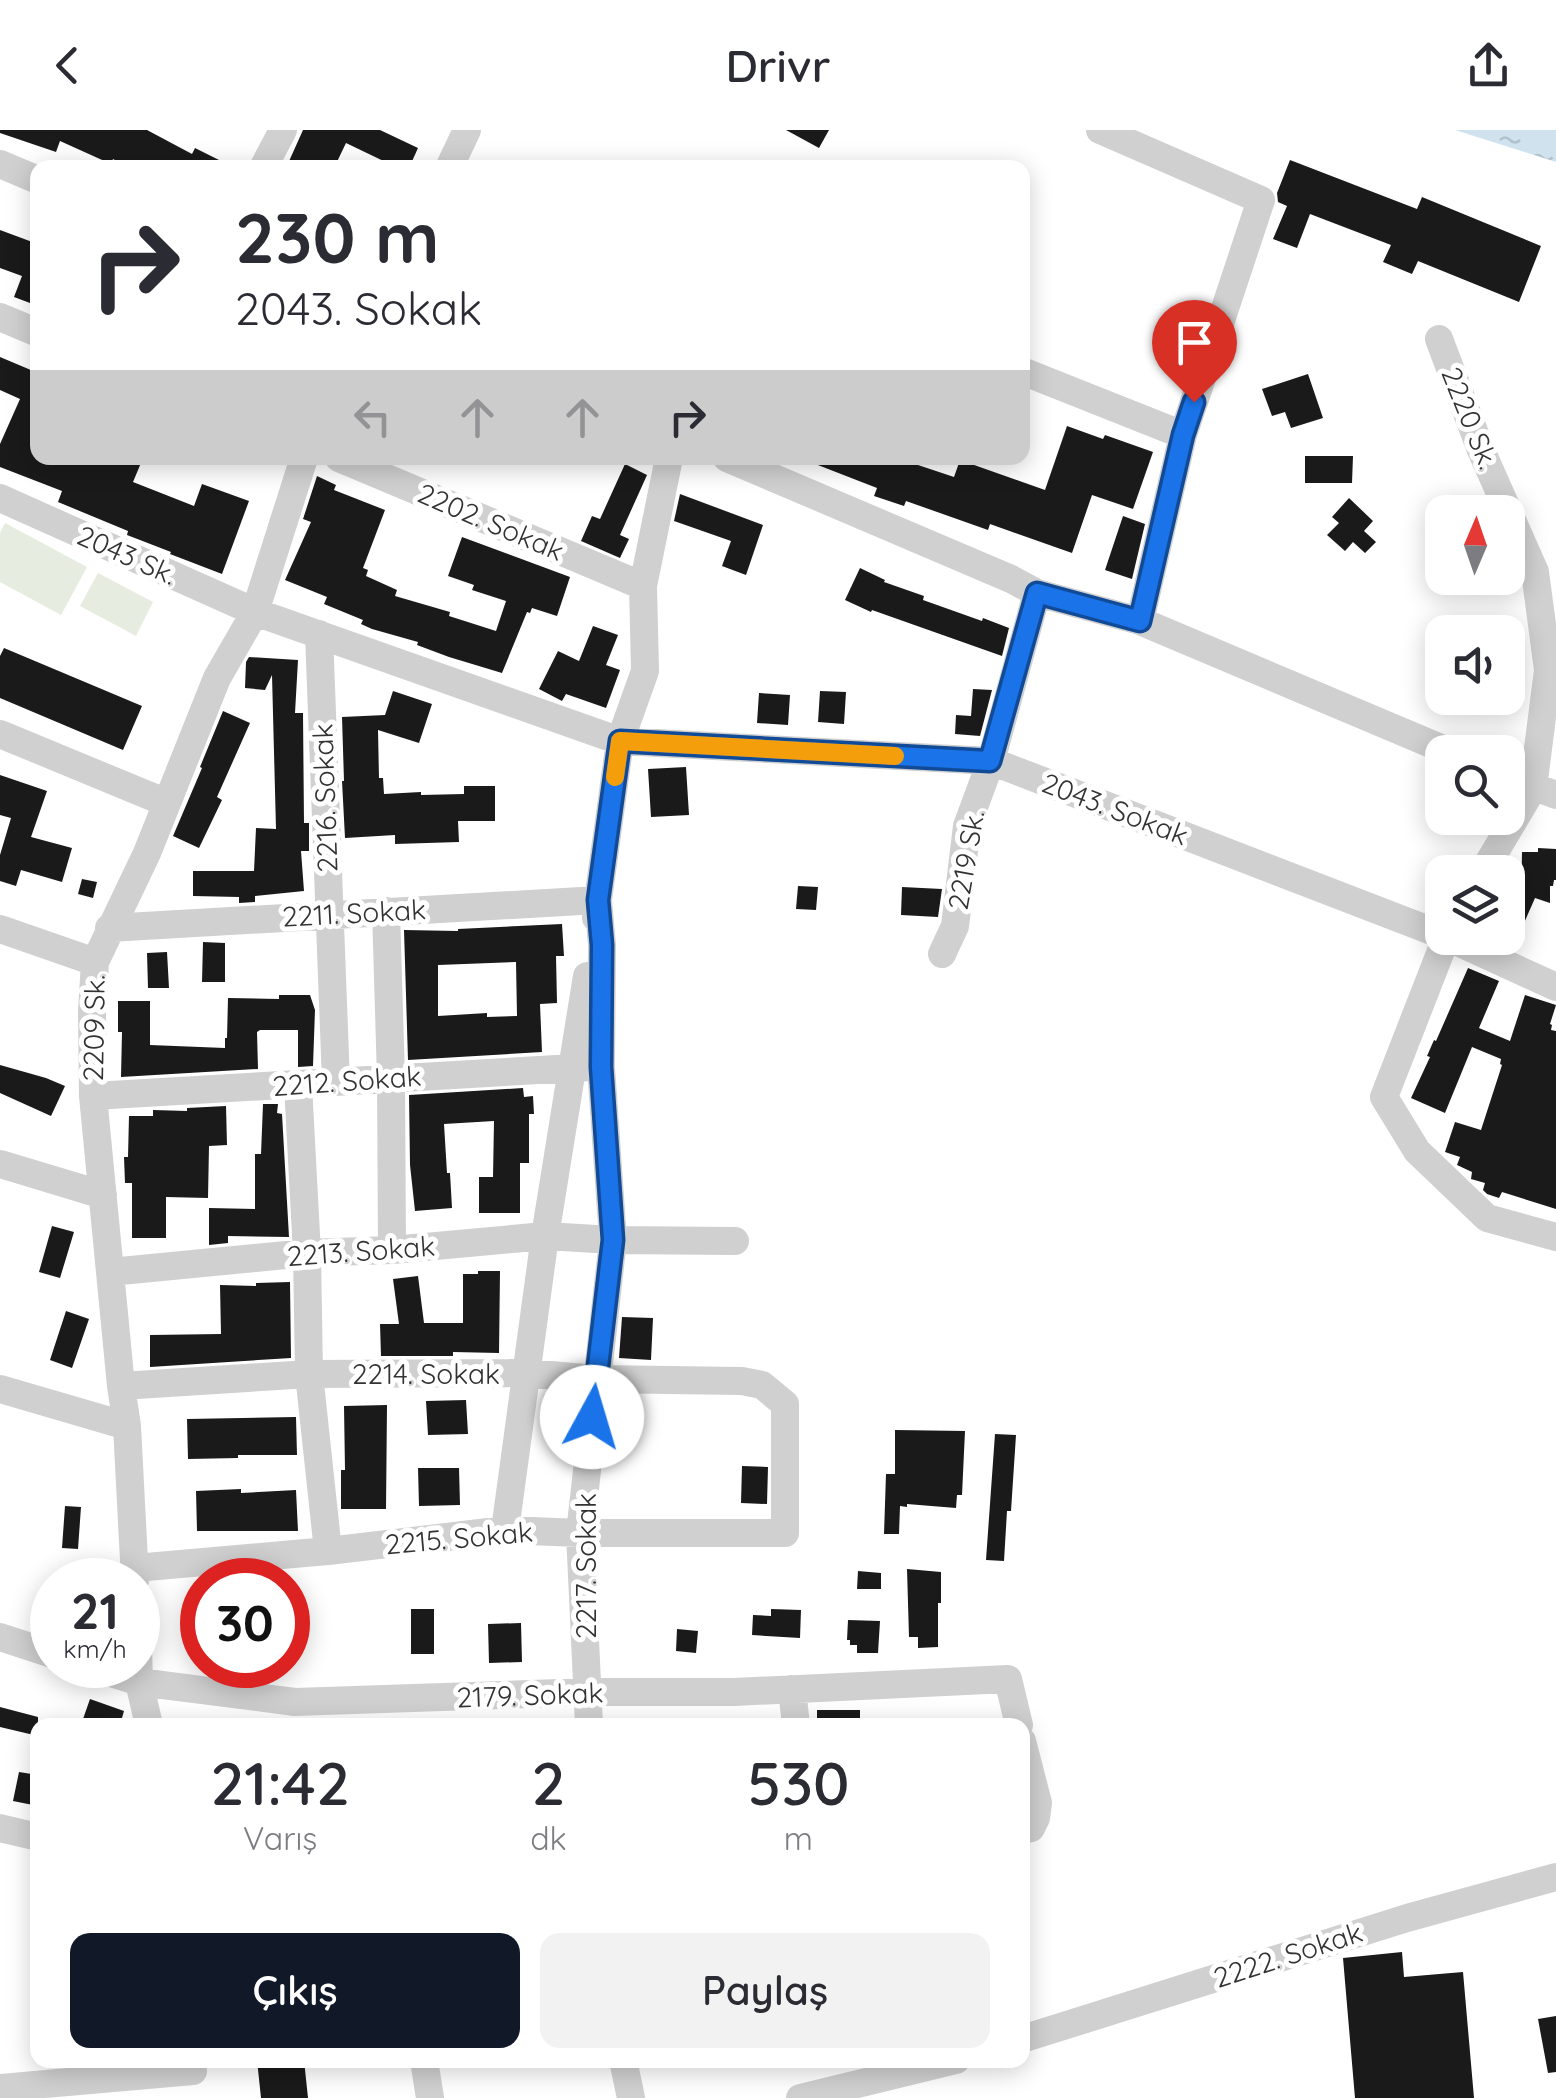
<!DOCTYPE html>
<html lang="tr">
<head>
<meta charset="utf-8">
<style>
	body { margin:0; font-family:Quicksand,sans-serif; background:#f2f2f3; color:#2b2b33; height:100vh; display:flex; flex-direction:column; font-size:38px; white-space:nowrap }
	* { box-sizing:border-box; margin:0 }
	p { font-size:32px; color:#7c7c81 }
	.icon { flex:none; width:55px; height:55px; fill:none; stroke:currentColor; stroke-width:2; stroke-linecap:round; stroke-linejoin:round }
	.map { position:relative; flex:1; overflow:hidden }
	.sheet { position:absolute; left:30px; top:1588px; width:1000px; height:350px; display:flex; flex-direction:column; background:#fff; border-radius:20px; box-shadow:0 5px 25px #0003 }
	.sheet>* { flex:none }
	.banner { position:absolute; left:30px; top:30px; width:1000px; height:305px; border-radius:20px; box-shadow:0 5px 25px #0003; background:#fff; color:#2b2b33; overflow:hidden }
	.needle { width:65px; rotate:2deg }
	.buttons { position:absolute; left:1425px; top:365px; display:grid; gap:20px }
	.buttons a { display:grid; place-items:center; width:100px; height:100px; border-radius:20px; background:#fff; box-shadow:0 5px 25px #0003; font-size:50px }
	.speed { position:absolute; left:30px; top:1428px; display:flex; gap:20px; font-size:50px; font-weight:700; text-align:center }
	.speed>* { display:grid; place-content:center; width:130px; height:130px; border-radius:50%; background:#fff; box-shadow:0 5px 25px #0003; line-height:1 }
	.speed small { font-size:25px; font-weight:400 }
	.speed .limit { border:15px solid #d22; background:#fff; color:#111 }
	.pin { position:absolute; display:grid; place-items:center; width:85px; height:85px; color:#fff; margin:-102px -42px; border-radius:50% 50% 50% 0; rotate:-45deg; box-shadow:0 0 10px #0007 }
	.pin .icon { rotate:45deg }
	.me { position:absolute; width:110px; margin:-55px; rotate:6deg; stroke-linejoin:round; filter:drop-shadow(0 0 8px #0008) }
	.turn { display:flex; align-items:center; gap:35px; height:210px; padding:0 40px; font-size:45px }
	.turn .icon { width:130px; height:130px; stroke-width:2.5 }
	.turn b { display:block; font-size:70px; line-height:85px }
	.lanes { display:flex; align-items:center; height:95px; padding:0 40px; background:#0003; justify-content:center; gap:50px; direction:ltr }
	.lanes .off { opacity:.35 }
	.eta { display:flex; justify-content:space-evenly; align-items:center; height:170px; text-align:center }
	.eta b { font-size:60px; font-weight:600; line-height:70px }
	.primary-button { display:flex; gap:20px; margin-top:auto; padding:20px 40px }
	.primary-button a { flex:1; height:115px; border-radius:20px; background:#111827; color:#fff; font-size:40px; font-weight:600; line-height:115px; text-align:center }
	.primary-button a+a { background:#f2f2f3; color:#2b2b33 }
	header { display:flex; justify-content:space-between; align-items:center; height:130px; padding:0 40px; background:#fff; font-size:45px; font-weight:600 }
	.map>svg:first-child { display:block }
	.pitch { fill:#e6ecdf }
	.water { fill:url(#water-ripples) }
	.building { fill:#1a1a1a; fill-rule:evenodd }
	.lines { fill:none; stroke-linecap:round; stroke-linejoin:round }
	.minor { stroke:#d0d0d0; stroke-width:28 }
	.route-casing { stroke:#114b97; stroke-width:25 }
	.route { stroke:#1a73e8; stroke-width:18 }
	.slow { stroke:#f59e0b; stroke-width:18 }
	.labels { text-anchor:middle; stroke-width:10; stroke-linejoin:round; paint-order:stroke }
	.street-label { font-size:28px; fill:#333; stroke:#fff }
</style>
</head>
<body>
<header><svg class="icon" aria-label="back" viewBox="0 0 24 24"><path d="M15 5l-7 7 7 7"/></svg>Drivr<svg class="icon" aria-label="share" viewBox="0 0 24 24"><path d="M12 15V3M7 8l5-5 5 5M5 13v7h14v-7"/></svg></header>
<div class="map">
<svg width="1556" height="1968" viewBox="0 0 1556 1968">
	<defs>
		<pattern id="water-ripples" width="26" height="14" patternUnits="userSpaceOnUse" patternTransform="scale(2.5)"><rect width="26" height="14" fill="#cfe2ee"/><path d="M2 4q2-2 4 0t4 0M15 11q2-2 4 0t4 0" fill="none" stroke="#b2c2cd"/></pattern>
	</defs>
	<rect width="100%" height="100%" fill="#fff"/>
	<!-- pitch -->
	<path class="pitch" d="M5,393L87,437L61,485L0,452V403Z
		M98,443L153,472L136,506L80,476Z"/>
	<!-- water -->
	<path class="water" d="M1455,0H1556V32Z"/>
	<!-- building -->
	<path class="building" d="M0,0H147L192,24L195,18L235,38H129L113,29L111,34L60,11L56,22L0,3Z
		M303,0H380L418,18L409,38H398L346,13L334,38H286Z
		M786,0H829L819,18Z
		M1290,30L1417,79L1422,67L1541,116L1519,172L1418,131L1412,144L1383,132L1391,115L1310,84L1297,118L1273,109L1287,76L1278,72L1277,63Z
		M0,100L35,113L38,109V176L14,167L22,146L0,138Z
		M0,227L38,243V328H143L133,352L194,376L202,354L249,371L222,444L170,424L171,422L127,405L128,401L58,372L62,361L0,337V314L20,269L0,260Z
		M1308,244L1323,288L1291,298L1285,282L1272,286L1262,259Z
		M1067,296L1103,309L1105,305L1153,322L1133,379L1092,365L1072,423L990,394L988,400L906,371L904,376L874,366L877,358L805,330V328H921L918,335L954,347L960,330L1045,360Z
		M1305,326H1353L1352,353H1305Z
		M625,334L647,345L620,405L629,409L620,428L581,411L592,386L600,389Z
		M317,346L336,355L334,360L385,380L363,438L368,440L366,446L397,460L395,466L450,482L449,486L496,501L506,471L472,460L474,455L448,446L462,407L570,447L557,486L532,478L530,483L527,482L502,543L449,527L417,515L418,512L372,499L361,494L363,490L324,474L327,467L285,450L311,392L303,389Z
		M680,364L763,395L746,445L722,436L731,411L674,391Z
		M1349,368L1373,391L1364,401L1376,412L1365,423L1353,412L1345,421L1327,405L1339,393L1332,387Z
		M1123,386L1145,394L1132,449L1105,440Z
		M860,438L885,450L884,452L924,466L923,470L982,491L983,488L1009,498L1002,526L872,480L871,482L845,470Z
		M593,496L618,505L606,535L620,540L606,578L566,564L562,571L539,559L558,521L579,531Z
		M4,518L142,576L123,620L0,568V526Z
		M249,527L298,530L295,583H303L304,693H309V721H301L304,761L255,766V772L239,773V767L193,766V741H254L256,698L276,699L272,545L265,560L245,558L246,532Z
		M973,559L992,560L980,606L955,604L956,585L971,586Z
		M393,561L432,574L419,613L378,600L379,648H383L384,664L421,662V665L464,664V656H495V691H458L459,712L395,714V705L345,708L342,651H344L342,587L385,585Z
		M820,561L846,562L844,594L818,592Z
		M759,563L790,565L788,595L757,593Z
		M223,581L250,593L217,667L222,670L199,718L173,706L202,638L200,637Z
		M686,637L689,685L651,687L648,639Z
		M0,645L47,661L31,707L72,718L62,752L21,740L16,756L0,751V725L11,688L0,685Z
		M1538,718L1556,719V750H1554L1553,756H1550V773L1535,768L1513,818L1508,816V771L1521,772L1522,722H1538Z
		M82,749L97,752L93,768L78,764Z
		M798,756L818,757L816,780L796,779Z
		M902,757L942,759L938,787L901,785Z
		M562,794L564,826H556L557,873L540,874L542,922L408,930L404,800L458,801V799ZM516,832L517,886L487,887V883L438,886V835Z
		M203,812L225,813V852H202Z
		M167,822L169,858H148L147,823Z
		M1468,838L1499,851L1479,898L1510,911L1525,865L1556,875L1550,894L1552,895L1551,900L1556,901V1079L1502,1062L1499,1068L1487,1064L1483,1060L1485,1053L1471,1049L1472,1042L1457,1035L1460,1027L1445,1022L1455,992L1481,1000L1502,935L1500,934L1501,929L1472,917L1445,983L1411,968L1430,927L1427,926L1434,910L1436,911Z
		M279,865H310L315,880L313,936L298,937V900H260L257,902L258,939L121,947L122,902H118V871H150V915L225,918V908H227L228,868L279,869Z
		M0,935L46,948L65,956L51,986L0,963Z
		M523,958L524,967L533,966L534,984H529V1033H520V1083H479V1047H493L494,991L444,994L447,1043H450L452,1078L415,1081L410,1035L409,965Z
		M263,974H278L277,983L282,984L289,1107L228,1106V1113L209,1115V1078L255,1079V1024H261Z
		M226,976L227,1015L209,1016L208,1068L166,1067V1108H132V1053H125L124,1027H128L129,986H153V980L187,981V978Z
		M52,1096L74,1102L60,1148L39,1142Z
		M478,1141H500L499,1223L453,1222V1226H381L380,1194H399L393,1149L418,1146L424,1193H463V1144H478Z
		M290,1152L291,1228L150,1237V1205L221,1204L220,1155L256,1156V1153Z
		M66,1181L89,1189L72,1238L50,1230Z
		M622,1187L653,1188L651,1230L619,1228Z
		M466,1270L468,1304L428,1305L426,1271Z
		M387,1275L386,1379H341V1340H345L344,1276Z
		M296,1287L297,1325H238V1328L188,1329L187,1289Z
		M895,1300L965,1301L962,1365H957L956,1378L907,1374V1377L900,1376L899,1404H884L886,1344H895Z
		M995,1304L1016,1305L1011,1381H1007L1004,1431L986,1430Z
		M742,1336L768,1337L767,1374L741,1373Z
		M418,1338H459L460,1375L419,1376Z
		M241,1359V1363L296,1360L298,1401H197L196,1361Z
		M65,1376L81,1377L78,1419L62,1418Z
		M95,1429L117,1435V1450H102L90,1446Z
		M907,1439L941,1442V1473H938V1517L918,1518V1507H909Z
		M858,1441L881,1443V1459H857Z
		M411,1479H434V1524H411Z
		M771,1479L801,1480L800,1508L752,1505L753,1485L771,1486Z
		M848,1490L880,1491L878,1523H857V1515H850V1510H847Z
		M521,1493L522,1532L489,1533L488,1494Z
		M677,1499L698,1501L696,1523L676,1521Z
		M235,1535H272L273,1549L236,1547Z
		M90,1569L124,1581L120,1595H101L83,1589Z
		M0,1577L38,1587V1606L0,1597Z
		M817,1580H860V1595H817Z
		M19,1642L38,1645L33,1675L13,1671Z
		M1402,1822L1404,1847L1463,1842L1474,1968H1355L1343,1828Z
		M1556,1886V1942L1548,1943L1538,1889Z
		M257,1930H304L308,1968H261Z"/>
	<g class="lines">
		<!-- minor -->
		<path class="minor" d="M1100,0L1261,70L1183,305L1140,491
			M0,34L38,50
			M263,38L283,0
			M449,38L467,0
			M0,187L38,203
			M1439,209L1481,320L1535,442L1548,540L1533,658L1483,742
			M1022,241L1183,305
			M339,328L643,456
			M727,328L1011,449L1037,463L1140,491L1450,622
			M0,368L255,482L620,611L991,631L1442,805
			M319,504L336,952
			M0,604L167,673
			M1508,647L1556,665
			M386,781L391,948L392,1120
			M109,798L598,770L596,788
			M0,799L95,832
			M1446,808L1384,967L1417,1021L1487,1088L1556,1107
			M1449,808L1556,857
			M942,824L955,796L967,696L991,631L1037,463
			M298,955L307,1123L309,1244L328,1421
			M93,966L591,937
			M0,1034L103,1065
			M110,1142L307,1123L392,1120L545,1106L613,1110L735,1111
			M121,1256L309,1244L528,1243L596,1249L742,1251L762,1255L785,1274V1403H580L505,1400L328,1421L135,1438
			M0,1259L127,1296
			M505,1400L545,1106L587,846
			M135,1450L127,1296L121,1256L93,966L92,881L95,832L147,723L217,548L255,482L304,328
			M0,1507L52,1524
			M138,1515L139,1552L149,1595
			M86,1535L139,1552L295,1572L589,1562H734L1008,1549L1019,1595
			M792,1559L796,1595
			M589,1595L580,1403L613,1110L601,937L602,815L598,770L620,611L645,541L643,456L669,328
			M1022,1611L1038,1673L1036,1688L1031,1698L1022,1700
			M0,1698L38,1707
			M1022,1909L1407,1788L1556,1747
			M424,1930L430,1968
			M623,1930L631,1968
			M0,1958L193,1941
			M800,1968L956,1930"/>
	</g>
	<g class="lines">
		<defs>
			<path id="route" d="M592,1287L613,1110L601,937L602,815L598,770L620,611L990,631L1037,463L1140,491L1183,305L1194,272"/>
		</defs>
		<!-- route casing -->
		<use href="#route" class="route-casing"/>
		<!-- route -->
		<use href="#route" class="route"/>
		<!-- slow -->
		<path class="slow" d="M615,647L620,611L895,626"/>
	</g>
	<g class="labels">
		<!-- street labels -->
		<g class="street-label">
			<text transform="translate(1470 288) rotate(68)" y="10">2220 Sk.</text>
			<text transform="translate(491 392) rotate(23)" y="10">2202. Sokak</text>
			<text transform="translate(127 425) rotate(24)" y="10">2043 Sk.</text>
			<text transform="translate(325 668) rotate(-92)" y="10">2216. Sokak</text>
			<text transform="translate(1115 679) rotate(21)" y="10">2043. Sokak</text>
			<text transform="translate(966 730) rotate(-80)" y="10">2219 Sk.</text>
			<text transform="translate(354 783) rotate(-3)" y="10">2211. Sokak</text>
			<text transform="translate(94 898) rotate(-89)" y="10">2209 Sk.</text>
			<text transform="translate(347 951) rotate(-4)" y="10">2212. Sokak</text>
			<text transform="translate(361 1121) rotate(-4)" y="10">2213. Sokak</text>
			<text x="426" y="1254">2214. Sokak</text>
			<text transform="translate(459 1408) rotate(-5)" y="10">2215. Sokak</text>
			<text transform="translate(586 1436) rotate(-90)" y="10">2217. Sokak</text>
			<text transform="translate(530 1565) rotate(-2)" y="10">2179. Sokak</text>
			<text transform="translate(1288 1825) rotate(-18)" y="10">2222. Sokak</text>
		</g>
	</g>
</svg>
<div class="buttons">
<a><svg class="needle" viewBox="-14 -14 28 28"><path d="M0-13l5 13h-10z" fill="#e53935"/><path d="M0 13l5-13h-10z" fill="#7c7c81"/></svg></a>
<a><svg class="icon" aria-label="sound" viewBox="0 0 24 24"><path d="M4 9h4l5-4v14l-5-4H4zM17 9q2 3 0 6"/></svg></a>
<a><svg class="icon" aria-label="search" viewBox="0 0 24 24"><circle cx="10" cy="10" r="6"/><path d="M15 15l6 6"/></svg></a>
<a><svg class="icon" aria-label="layers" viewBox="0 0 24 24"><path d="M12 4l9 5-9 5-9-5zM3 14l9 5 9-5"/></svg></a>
</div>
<div class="speed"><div>21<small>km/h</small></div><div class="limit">30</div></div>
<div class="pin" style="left:1194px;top:272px;background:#d93025"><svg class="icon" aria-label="arrive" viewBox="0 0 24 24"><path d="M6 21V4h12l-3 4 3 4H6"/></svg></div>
<svg class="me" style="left:592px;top:1287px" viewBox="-20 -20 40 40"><circle r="19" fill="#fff"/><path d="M0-13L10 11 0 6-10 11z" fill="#1a73e8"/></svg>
<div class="banner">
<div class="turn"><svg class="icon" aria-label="right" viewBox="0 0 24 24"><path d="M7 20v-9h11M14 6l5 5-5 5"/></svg><div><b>230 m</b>2043. Sokak</div></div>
<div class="lanes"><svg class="icon off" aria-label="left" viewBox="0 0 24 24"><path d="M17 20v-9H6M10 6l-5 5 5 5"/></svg><svg class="icon off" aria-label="ahead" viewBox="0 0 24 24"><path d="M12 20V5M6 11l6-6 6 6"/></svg><svg class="icon off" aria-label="ahead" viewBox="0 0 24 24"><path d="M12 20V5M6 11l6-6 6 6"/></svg><svg class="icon" aria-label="right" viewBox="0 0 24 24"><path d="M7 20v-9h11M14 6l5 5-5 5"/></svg></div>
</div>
<section class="sheet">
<div class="eta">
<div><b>21:42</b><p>Varış</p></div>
<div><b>2</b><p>dk</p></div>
<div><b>530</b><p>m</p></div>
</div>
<div class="primary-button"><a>Çıkış</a><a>Paylaş</a></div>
</section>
</div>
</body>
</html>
